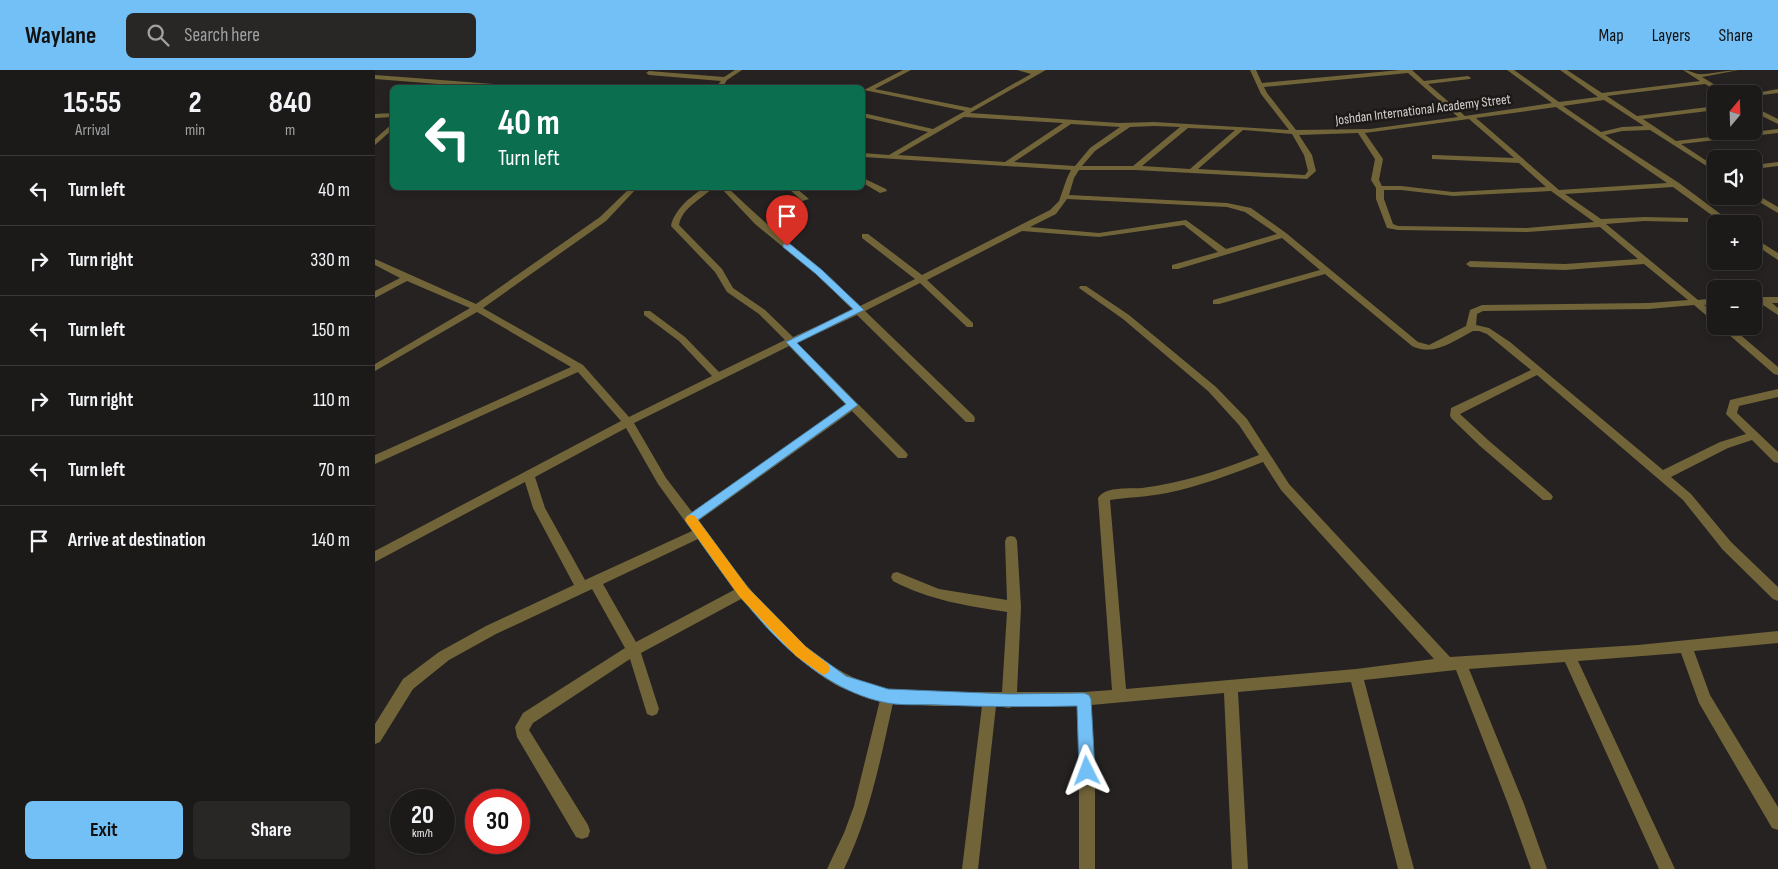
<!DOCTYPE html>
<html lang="en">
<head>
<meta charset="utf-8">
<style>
	body { margin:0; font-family:"Sofia Sans Condensed",sans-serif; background:#292726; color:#f1f3f6; height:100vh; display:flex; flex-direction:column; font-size:19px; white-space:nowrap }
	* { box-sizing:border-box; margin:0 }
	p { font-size:16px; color:#a0a1a2 }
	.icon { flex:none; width:28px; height:28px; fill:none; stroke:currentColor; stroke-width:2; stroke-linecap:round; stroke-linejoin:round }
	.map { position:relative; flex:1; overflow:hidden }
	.side { display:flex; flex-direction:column; background:#1c1a19; width:375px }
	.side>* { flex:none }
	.top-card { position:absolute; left:15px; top:15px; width:475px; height:105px; border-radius:8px; box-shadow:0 2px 8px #0003,0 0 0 1px #3a3838; background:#0b6e4f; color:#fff; overflow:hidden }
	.needle { width:32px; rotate:19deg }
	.controls { position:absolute; left:1332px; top:15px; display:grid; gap:10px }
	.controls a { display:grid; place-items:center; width:55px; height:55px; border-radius:8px; background:#1c1a19; box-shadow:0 2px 8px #0003,0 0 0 1px #3a3838; font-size:25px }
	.speed { position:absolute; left:15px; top:719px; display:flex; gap:10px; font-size:25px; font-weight:700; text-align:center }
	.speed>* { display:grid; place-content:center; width:65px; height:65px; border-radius:50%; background:#1c1a19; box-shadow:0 2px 8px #0003,0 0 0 1px #3a3838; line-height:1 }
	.speed small { font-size:12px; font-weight:400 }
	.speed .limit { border:8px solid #d22; background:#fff; color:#111 }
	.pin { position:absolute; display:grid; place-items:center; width:42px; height:42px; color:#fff; margin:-51px -21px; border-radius:50% 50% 50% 0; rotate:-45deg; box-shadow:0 0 5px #0007 }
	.pin .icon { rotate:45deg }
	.me { position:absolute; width:55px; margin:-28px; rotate:357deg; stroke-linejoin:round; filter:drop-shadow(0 0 4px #0008) }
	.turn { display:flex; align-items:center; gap:18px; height:105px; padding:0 25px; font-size:22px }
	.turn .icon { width:65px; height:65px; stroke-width:2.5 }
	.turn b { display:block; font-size:35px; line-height:42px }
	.eta { display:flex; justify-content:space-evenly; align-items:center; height:85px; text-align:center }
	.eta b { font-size:30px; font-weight:700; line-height:35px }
	.cta { display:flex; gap:10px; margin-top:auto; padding:10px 25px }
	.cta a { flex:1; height:58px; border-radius:8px; background:#73c0f6; color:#111; font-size:20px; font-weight:700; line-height:58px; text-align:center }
	.cta a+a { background:#292726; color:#f1f3f6 }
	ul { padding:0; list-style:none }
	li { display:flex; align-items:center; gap:15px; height:70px; padding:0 25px; border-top:1px solid #3a3838 }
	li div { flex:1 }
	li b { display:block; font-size:19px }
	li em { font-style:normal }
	header { display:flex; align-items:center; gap:30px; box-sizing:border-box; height:70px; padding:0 25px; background:#73c0f6; color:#111 }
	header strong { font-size:24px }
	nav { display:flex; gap:28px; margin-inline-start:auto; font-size:18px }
	.search { width:350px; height:45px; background:#292726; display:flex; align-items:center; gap:12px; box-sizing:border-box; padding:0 18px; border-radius:8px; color:#a0a1a2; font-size:19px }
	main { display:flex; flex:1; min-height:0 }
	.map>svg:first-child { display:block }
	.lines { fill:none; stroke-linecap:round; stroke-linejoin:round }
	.minor { fill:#716439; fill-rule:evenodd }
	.route { fill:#73c0f6; stroke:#4b7da0 }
	.slow { fill:#f59e0b }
	.labels { text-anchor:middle; stroke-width:5; stroke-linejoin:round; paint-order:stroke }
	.far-street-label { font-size:14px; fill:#d4d2d1; stroke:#1c1917 }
</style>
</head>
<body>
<header>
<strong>Waylane</strong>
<div class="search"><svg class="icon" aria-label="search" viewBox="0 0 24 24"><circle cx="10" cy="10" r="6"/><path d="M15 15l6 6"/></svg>Search here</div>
<nav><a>Map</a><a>Layers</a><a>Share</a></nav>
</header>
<main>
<section class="side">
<div class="eta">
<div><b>15:55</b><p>Arrival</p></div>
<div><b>2</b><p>min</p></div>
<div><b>840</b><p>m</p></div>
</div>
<ul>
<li><svg class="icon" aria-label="left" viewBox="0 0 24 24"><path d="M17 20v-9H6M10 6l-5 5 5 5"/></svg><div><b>Turn left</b></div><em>40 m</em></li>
<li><svg class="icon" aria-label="right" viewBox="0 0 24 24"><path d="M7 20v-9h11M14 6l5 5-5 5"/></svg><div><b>Turn right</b></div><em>330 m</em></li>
<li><svg class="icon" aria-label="left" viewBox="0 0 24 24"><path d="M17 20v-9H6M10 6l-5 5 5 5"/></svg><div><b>Turn left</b></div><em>150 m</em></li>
<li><svg class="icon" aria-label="right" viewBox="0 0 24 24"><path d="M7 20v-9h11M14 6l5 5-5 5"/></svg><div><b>Turn right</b></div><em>110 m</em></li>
<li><svg class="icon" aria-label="left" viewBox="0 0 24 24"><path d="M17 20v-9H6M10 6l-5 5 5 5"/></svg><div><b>Turn left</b></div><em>70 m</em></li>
<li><svg class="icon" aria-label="arrive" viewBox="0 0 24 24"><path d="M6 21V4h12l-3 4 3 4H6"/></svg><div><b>Arrive at destination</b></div><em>140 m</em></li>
</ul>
<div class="cta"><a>Exit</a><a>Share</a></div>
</section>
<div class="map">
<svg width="1403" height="799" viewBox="0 0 1403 799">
	<rect width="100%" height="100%" fill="#252221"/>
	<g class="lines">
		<!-- minor -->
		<path class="minor" d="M360,0H367L352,10L347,18H340L346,11L274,5L271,3L274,1L349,7Z
			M528,0H536L500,19L596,38L656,4L642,0H671L595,43L744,53L779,52L914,60L886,24L875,0H881L887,13L1025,0H1037L1049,11L1093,6L1096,8L1095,9L1053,14L1090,46L1177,33L1132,0H1139L1184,32L1223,27L1185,0H1192L1227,23L1325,11L1308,0C1314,0 1318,3 1323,4C1333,5 1352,0 1364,0L1327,7L1355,24H1347L1330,14L1232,26L1262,46L1341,36V40L1268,49L1301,71L1403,59V63L1306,74L1341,97V102L1275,60L1247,61L1230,65L1304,113L1359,154H1349L1298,117L1190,124L1226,149L1269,147L1313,148V152H1310L1269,151L1231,154L1323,230L1341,228V234L1329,235L1341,244V252L1338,251L1319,235L1274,239L1108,241L1102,244L1101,255L1114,258L1135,272L1288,400L1345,372L1371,364L1351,344L1355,330L1403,319V327L1364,336L1362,343L1403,382V393L1399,392L1377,370L1353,378L1296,407L1316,424L1356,472L1403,517V531L1398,529L1348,480L1308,430L1162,305L1085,344L1113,370L1176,424L1178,427L1176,430H1168L1105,376L1076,348L1075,345L1076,338L1156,300L1112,264L1104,261H1098C1078,271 1059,287 1037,276L950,204L844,234H838V230L945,200L907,168L803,199H797V195L843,182L809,155L724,167L647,161L552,210L598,253V257H592L545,213L490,241L599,346L600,349L599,352H591L482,245L422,273L531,382L533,385L531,388H523L477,341L323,451C369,513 432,603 513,619C521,621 531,620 539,621C569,623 598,622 627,622L632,542C592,536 554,530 518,511L516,507L518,503L522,502L564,519L632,530L630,471L632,467L636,466L640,467L642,471L646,537L642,622H709L737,620L723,428C730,416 755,419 767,418C808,413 846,400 884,385L864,355L833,321L748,249L704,218L705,216H711L754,245L841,317L872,349L914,414L1075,587L1263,575L1403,561V573L1319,581L1335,625L1403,737V760L1397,758L1324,633L1306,583L1203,591L1300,799H1284L1190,592L1094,599L1149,734L1172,799H1156L1133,734L1081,600L989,610L1039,799H1023L976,612L863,622L873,799H857L849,623L716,635L720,701V799H704V701L702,636H639L634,638L621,636L603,799H587L607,636H559L518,633C505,691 495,745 469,799H452L469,763L479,736L505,630C491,625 474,622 461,615C424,594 396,559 366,529L266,583L284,639L282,644L277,646L272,644L255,589L158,653L154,660L213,755L215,761L213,767L207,769L201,767L142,667L140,657L148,643L250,578L217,519L121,564L74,590L38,619L5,672L0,674V654L28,609L64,582L111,556L199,515L158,438L150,412L0,492V481L246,351L203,302L0,394V385L196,297L102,242L0,301V294L95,238L32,211L0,228V221L25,208L0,195V189L101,234L225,147L255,118H262L231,151L108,238L208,295L254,347L337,306L304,271L269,245V241H275L310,267L344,302L410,270L384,244L352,222L340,202L296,156C299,140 316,126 329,118H338C326,129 307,138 304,155L347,199L358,218L390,240L418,267L478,240L441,204L380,154L346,118H353C395,159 442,195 485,236L540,209L487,168V164H493L547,205L675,140L684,131L692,108L696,100L488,87V83L514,85L553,62L488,47V43L558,59L590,41L489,20ZM1033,3L1083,47L995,59L921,60L892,23L889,17ZM1229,30L1269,56L1247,57L1226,62L1188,36ZM1181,37L1292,113L1184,120L1101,48ZM589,47L688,53L630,92L523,85ZM1094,49L1139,88L1060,85H1057V89L1144,93L1171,117L1078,122L1026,116H1007L1004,110L1008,89L990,63ZM696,54L745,57L715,78L700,96L639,92ZM779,56L805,57L758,96H707L720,81L755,57ZM813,58L860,60L815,99L767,96ZM868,60L917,64L929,85L933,101L930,105L823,99ZM983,63L1000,89L996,110L1001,118V129L1012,158L1023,160L1152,162L1225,157L1263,189L1190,194L1095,191L1091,194L1095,197L1190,200L1269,194L1313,230L1274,233L1107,235L1095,240L1091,256L1054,275L1043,272L911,163L876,138L852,133L694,125L699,108L704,100H760L932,109L941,101L937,85L924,65ZM1009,120H1026L1078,126L1176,121L1219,152L1152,158L1023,156L1018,154L1009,129ZM692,129L852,137L870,142L902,164L851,179L811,150L724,163L655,157L681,144ZM414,276L471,335L317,442L291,408L259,353ZM251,358L283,414L317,461L210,510L170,438L160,407ZM888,392L906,420L1059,589L981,599L751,619L735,430C754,427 773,427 792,423C825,416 857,404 888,392ZM323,469L359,520L261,572L228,514Z
			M0,5L145,16L148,18H113L0,9Z
			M1403,19V23L1379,26V24H1376Z
			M1379,37L1403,49V54L1379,42Z
			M18,43V47L0,48V44Z
			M18,53V59L0,75V69Z
			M1403,92V96L1379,99V95Z
			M488,108L511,119L512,121L505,123L488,113Z
			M413,118H421L434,129L427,131Z
			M1379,123L1403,137V143L1376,127L1379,126Z
			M1379,168L1403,183V190L1379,174Z
			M1379,227H1403V233H1397L1403,238V245L1385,233H1379Z
			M1344,256H1355L1403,297V305L1399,304Z"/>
	</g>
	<!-- route -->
	<path class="route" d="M408,174H415L447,200L489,240L422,273L483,335L323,450L373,518L431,577L471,606L513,619L634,624L709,623L714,625L716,629L720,701L718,706L712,708L707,706L704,701L702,636C656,637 611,637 565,635C548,634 529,636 512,633C422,615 361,523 312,453L310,449L312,446L471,334L411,272L478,239L441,204L408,177Z"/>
	<!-- slow -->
	<path class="slow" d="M316,445L320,446L373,518L431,577L453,594L455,599L453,603L448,605L421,586L364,526L312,453L310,450L312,446Z"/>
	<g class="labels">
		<!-- far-street labels -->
		<g class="far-street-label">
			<text transform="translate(1048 39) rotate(-7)" y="5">Joshdan International Academy Street</text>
		</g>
	</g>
</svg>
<div class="controls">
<a><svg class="needle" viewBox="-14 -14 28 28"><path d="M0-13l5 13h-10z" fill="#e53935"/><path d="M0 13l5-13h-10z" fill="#a0a1a2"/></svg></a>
<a><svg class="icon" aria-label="sound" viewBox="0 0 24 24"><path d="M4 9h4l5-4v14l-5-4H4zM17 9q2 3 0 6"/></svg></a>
<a>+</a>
<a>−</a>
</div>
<div class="speed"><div>20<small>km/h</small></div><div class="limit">30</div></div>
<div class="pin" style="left:412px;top:176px;background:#d93025"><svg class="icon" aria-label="arrive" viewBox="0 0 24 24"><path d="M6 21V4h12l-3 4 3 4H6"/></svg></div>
<svg class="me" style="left:712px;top:701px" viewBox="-20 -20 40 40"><path d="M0-17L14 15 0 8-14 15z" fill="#73c0f6" stroke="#fff" stroke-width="4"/></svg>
<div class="top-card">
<div class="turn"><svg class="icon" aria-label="left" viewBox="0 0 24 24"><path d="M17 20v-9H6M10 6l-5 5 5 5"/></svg><div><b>40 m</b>Turn left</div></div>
</div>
</div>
</main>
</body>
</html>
